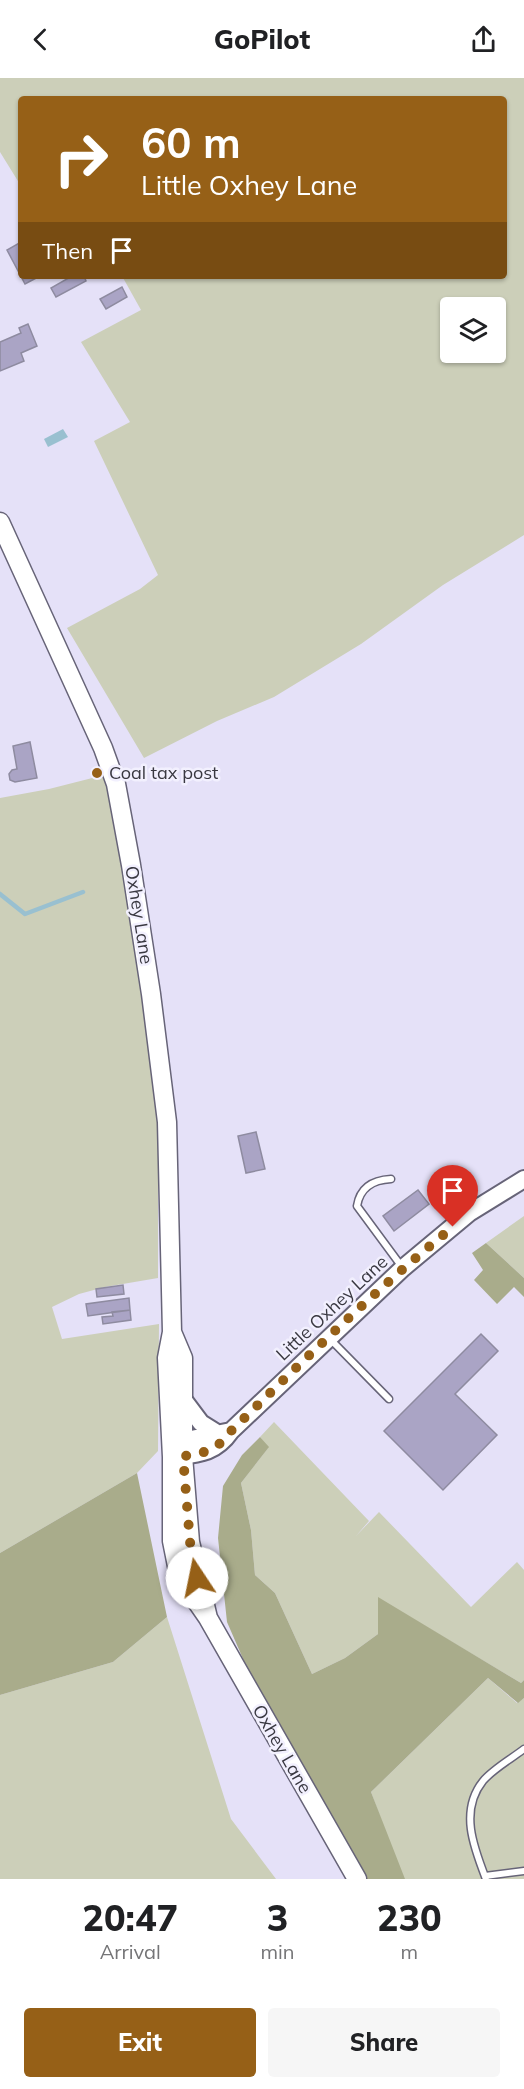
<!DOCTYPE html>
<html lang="en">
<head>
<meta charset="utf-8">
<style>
	body { margin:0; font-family:Mulish,sans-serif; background:#f6f6f6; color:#202124; height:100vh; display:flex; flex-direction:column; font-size:22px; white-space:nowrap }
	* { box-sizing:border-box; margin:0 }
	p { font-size:20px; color:#757577 }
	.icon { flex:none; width:33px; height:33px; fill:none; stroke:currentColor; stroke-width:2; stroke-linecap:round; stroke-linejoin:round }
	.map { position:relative; height:1801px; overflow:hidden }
	.panel { display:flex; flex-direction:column; background:#fff; flex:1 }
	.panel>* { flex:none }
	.hud { position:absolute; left:18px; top:18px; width:489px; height:183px; border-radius:6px; box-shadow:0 2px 4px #0004; background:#966017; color:#fff; overflow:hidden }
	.fabs { position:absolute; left:440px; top:219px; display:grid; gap:12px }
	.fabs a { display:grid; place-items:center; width:66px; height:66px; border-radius:6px; background:#fff; box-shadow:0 2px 4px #0004; font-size:30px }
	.pin { position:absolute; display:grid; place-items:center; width:51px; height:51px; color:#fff; margin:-62px -26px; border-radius:50% 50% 50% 0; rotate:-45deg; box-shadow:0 0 6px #0007 }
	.pin .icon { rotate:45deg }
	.me { position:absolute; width:66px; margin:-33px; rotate:349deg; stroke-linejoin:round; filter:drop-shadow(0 0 4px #0008) }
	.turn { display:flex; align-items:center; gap:21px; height:126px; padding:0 24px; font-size:27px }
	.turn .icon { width:78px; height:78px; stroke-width:2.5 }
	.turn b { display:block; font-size:42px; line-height:51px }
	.then { display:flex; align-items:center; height:57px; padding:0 24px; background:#0003; gap:12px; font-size:22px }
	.eta { display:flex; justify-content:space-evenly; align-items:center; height:102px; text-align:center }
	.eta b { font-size:36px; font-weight:800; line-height:42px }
	.primary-button { display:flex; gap:12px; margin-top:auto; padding:12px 24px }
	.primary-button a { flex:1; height:69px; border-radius:6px; background:#966017; color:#fff; font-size:24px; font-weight:800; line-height:69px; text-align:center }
	.primary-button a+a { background:#f6f6f6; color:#202124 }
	header { display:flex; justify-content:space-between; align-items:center; height:78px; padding:0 24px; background:#fff; font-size:27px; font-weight:800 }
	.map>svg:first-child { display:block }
	.green { fill:#cccfb9; fill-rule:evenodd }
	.forest { fill:#a9ac8b }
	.water { fill:#99c0d0 }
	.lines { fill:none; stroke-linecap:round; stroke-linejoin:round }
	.stream { stroke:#99c0d0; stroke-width:4.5 }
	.building { fill:#aaa4c5; stroke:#8e8ba0; stroke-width:1.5 }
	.lane-casing { stroke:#676478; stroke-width:9 }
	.secondary-casing { stroke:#676478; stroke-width:20 }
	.primary-casing { stroke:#676478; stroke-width:21 }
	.lane { stroke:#fff; stroke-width:6 }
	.secondary { stroke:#fff; stroke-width:16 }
	.primary { stroke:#fff; stroke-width:18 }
	.route { stroke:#966017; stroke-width:10; stroke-dasharray:0 18 }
	.poi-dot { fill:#966017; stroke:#f2f0fe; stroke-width:2 }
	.labels { text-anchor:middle; stroke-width:5; stroke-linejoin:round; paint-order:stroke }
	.poi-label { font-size:18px; fill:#393841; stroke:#f2f0fe; text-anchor:start }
	.street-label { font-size:18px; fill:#393841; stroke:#f2f0fe }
</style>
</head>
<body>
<header><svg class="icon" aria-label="back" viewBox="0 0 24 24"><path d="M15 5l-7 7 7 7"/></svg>GoPilot<svg class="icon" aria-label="share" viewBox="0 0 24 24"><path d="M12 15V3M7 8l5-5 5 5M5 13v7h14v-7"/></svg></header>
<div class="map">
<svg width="524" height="1801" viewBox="0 0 524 1801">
	<rect width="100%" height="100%" fill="#e5e1f8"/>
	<!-- green -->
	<path class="green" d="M0,0H524V457L443,507L361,566L274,619L217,643L144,680L67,550L140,511L158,497L94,363L130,344L81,264L141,232L122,198H504V21H21V108L0,74ZM450,230H495V274H450Z
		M108,696L158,1007V1200L105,1209L79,1216L52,1229L62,1261L159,1246L158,1373L137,1395L0,1475V720L49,711Z
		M524,1138V1200L486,1165Z
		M274,1344L369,1443L356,1458L379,1434L471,1529L517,1484L524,1492V1602L521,1605L378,1520V1556L345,1580L312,1596L275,1515L255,1497L251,1452L241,1405L268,1370L260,1359Z
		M167,1539L231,1741L276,1801H0V1617L113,1584Z
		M488,1600L517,1625L524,1620V1801H403L371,1714Z"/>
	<!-- forest -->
	<path class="forest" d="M486,1165L524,1200V1219L514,1209L497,1226L474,1202L483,1192L472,1175Z
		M260,1359L269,1369L241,1405L251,1452L255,1497L275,1515L312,1596L345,1580L378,1556V1519L521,1605L524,1602V1620L518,1625L488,1600L371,1714L405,1801H367L300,1687L247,1590L227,1544L218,1460L223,1408L242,1377Z
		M137,1395L167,1539L113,1584L0,1617V1475Z"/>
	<!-- water -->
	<path class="water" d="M63,351L68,359L48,369L44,361Z"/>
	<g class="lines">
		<!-- stream -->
		<path class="stream" d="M0,816L25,836L83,814"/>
	</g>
	<!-- building -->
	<path class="building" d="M21,164V198H40L25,206L7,172Z
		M72,198H84L86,203L56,219L51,210Z
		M122,209L127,219L106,231L100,221Z
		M28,246L37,268L21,275L24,283L0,293V264L21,255L19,250Z
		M30,664L37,700L15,704L10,702L9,696L12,692L17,691L13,668Z
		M256,1054L265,1091L246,1095L238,1058Z
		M418,1112L429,1126L394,1153L383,1138Z
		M123,1207L124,1216L97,1219L96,1211Z
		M129,1220L130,1232L88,1238L86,1226Z
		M130,1232L131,1242L103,1246L102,1239L113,1238L112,1234Z
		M481,1256L498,1273L455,1316L497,1357L443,1412L384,1353Z"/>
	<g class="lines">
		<defs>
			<path id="lane" d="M391,1101C373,1102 360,1109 357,1128L402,1189
				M331,1262L389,1321
				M485,1798L524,1793
				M486,1801C474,1770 459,1733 483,1703C493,1691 511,1681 524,1671"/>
			<path id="secondary" d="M183,1321L201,1345L217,1355
				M171,1365L231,1353
				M172,1379C198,1376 215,1376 231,1353L403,1190L469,1135L524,1101"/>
			<path id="primary" d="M0,444L103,670L116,706L131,787L151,916L167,1044L172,1254L167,1280L172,1379V1463L179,1498L208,1540
				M172,1254L183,1280V1378L190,1464L208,1540L357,1801"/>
		</defs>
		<!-- lane casing -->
		<use href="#lane" class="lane-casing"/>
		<!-- secondary casing -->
		<use href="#secondary" class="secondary-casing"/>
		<!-- primary casing -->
		<use href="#primary" class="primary-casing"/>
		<!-- lane -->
		<use href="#lane" class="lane"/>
		<!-- secondary -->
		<use href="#secondary" class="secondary"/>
		<!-- primary -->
		<use href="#primary" class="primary"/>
	</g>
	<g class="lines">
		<!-- route -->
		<path class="route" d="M197,1500L190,1464L183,1378C204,1376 219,1371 231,1353C303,1283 375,1212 453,1149"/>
	</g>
	<!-- markers -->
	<circle class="poi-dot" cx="97" cy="695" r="6"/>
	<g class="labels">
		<!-- poi labels -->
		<g class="poi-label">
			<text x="109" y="701">Coal tax post</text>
		</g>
		<!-- street labels -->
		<g class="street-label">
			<text transform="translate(139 837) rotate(81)" y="6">Oxhey Lane</text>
			<text transform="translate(332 1230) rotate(-43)" y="6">Little Oxhey Lane</text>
			<text transform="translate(282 1671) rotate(60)" y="6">Oxhey Lane</text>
		</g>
	</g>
</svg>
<div class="fabs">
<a><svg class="icon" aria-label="layers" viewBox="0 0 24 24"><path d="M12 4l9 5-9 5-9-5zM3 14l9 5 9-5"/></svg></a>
</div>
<div class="pin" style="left:453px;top:1149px;background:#d93025"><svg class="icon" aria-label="arrive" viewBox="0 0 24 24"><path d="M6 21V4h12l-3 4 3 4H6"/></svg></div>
<svg class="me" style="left:197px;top:1500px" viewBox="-20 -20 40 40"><circle r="19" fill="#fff"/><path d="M0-13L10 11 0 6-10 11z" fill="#966017"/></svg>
<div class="hud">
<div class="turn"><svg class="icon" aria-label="right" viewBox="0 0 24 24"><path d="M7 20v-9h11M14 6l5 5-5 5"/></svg><div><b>60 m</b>Little Oxhey Lane</div></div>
<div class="then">Then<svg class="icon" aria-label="arrive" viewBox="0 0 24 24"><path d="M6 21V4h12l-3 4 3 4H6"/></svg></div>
</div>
</div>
<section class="panel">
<div class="eta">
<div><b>20:47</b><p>Arrival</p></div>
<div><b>3</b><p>min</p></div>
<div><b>230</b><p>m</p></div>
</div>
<div class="primary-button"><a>Exit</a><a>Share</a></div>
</section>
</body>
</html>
